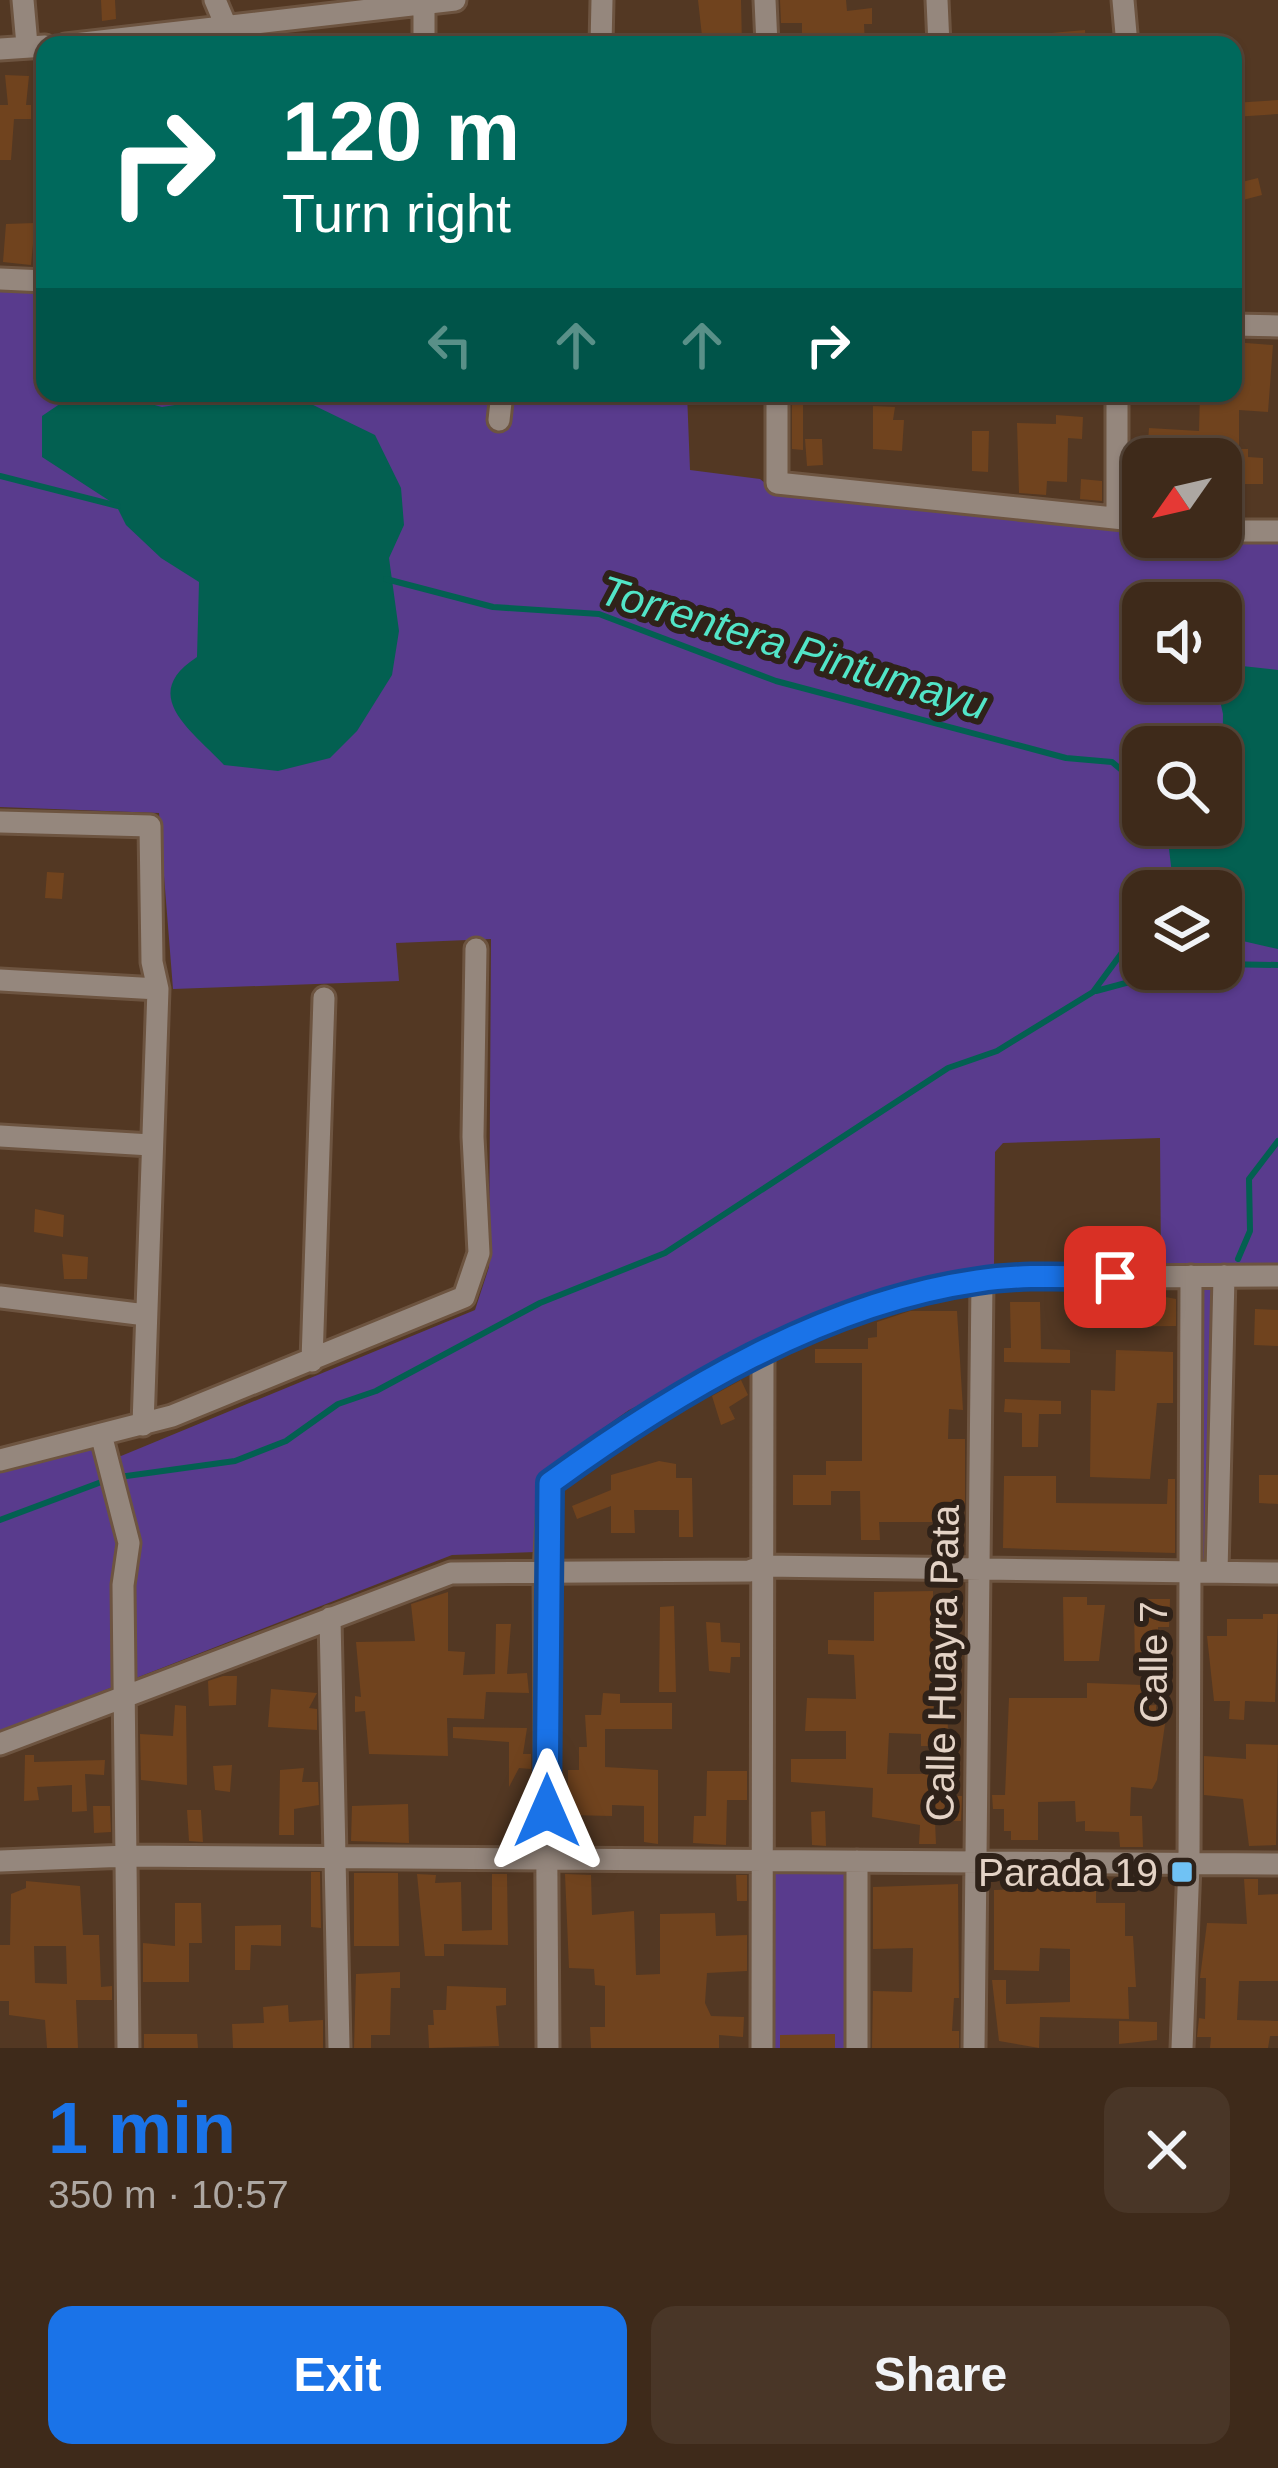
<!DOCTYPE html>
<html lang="en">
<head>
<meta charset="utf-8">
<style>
	body { margin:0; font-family:Arial,sans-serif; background:#493627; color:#f1f3f6; height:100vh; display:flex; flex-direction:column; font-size:45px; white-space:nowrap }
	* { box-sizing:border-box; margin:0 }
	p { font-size:39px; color:#ada7a2 }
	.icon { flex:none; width:66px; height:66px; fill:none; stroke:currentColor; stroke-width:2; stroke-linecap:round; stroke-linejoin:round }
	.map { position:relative; height:2048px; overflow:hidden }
	.drawer { display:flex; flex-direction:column; background:#3e2a1a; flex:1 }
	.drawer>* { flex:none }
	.top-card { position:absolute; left:36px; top:36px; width:1206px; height:366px; border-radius:24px; box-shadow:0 3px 9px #0004,0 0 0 3px #574639; background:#00695c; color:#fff; overflow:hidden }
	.needle { width:78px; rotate:236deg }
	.tools { position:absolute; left:1122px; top:438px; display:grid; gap:24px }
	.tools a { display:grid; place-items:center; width:120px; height:120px; border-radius:24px; background:#3e2a1a; box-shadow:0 3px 9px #0004,0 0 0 3px #574639; font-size:60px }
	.pin { position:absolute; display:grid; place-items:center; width:102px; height:102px; color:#fff; margin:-51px; border-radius:24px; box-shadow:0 6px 18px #0006 }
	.me { position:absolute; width:132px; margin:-66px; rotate:0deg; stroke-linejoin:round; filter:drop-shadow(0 0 9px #0008) }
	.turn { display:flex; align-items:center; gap:42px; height:252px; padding:0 48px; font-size:54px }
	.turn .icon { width:156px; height:156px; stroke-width:2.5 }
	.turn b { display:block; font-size:84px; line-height:102px }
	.lanes { display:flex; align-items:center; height:114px; padding:0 48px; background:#0003; justify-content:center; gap:60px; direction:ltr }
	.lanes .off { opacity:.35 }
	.round { display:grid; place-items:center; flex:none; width:126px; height:126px; border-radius:24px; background:#493627 }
	.headline { display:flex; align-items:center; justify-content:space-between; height:204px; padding:0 48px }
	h1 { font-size:72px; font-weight:800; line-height:90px; color:#1a73e8 }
	.button { display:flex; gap:24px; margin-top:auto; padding:24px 48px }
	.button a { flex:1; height:138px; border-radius:24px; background:#1a73e8; color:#fff; font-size:48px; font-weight:800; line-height:138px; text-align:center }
	.button a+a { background:#493627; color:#f1f3f6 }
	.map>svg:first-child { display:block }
	.green { fill:#593b8d; fill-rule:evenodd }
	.water { fill:#036051 }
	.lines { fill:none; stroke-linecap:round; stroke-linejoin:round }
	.stream { stroke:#036051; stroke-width:6 }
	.building { fill:#70431e; fill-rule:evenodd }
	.minor-casing { stroke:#6d5440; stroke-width:27 }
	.minor { stroke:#95877d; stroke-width:21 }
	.route-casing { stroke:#114b97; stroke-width:30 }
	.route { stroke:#1a73e8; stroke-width:21 }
	.poi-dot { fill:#70c2f4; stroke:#2f2219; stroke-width:4.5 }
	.labels { text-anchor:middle; stroke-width:12; stroke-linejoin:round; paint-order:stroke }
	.street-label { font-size:39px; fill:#e4d3c6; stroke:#2f2219 }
	.poi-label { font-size:39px; fill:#e4d3c6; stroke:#2f2219; text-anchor:end }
	.water-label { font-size:42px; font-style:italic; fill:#52e5c8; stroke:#2f2219 }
</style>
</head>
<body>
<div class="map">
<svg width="1278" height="2048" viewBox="0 0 1278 2048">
	<rect width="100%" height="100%" fill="#533823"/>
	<!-- green -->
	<path class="green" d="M0,287L45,289V393H687L690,470L760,479L781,496L1072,518L1143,531V537L1199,543L1278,537V1268H1161L1160,1138L1003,1143L995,1152L994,1268L841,1309L629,1410L541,1472L536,1552L452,1555L0,1731V1468L80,1448L121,1456L475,1310L489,1267L491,939L396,943L399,981L173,989L159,813L0,807ZM1143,603H1221V681H1143ZM1143,747H1221V825H1143ZM1143,891H1221V969H1143Z
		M1211,1287L1217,1292L1210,1563H1198L1200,1292Z
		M780,1870L852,1871L851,2048H768L770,1877Z"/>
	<!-- water -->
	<path class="water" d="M76,393H110L162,407L240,395L307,402L375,435L401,488L404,525L389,558L399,631L392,675L357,731L330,758L278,771L224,765C191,730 138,695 197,657L199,582L161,558L126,525L116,505L42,457V416Z
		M1242,666L1278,670V949L1221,936V891H1174L1167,832L1173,825H1221L1223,714L1216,683Z"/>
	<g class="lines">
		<!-- stream -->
		<path class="stream" d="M0,476L118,506
			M386,579L493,607L599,614L776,681L1066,758L1112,762L1143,788
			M1221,964L1278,965
			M1096,991L1178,969
			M1238,1259L1250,1231L1249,1179L1278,1141
			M0,1520L112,1478L235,1461L286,1441L338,1404L376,1391L540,1303L665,1253L948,1068L997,1051L1093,992L1143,924"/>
	</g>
	<!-- building -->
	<path class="building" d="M101,0H115L116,19L102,21Z
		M698,0H741L742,45H703Z
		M780,0H846L847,11L872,8V24H864L865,45H849L848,36L818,37V45H802V23H781Z
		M1085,30L1086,45H1030L1029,35Z
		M5,75L29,76L26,105H31V119H14L11,160H0V105H8Z
		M1278,100V114L1233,117V103Z
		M1258,178L1262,195L1239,201L1234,184Z
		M35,223L31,265L3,262L6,224Z
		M1233,342L1273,345L1268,412L1239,410V449H1248V457L1263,458V484H1225V459L1147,455L1149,428L1199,431L1200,393H1233Z
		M792,393H803V450L792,449Z
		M873,406L895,407L893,420H904L902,451L873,449Z
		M1056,415L1083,417L1082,439L1068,438L1067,482L1047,481L1046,495L1019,493L1017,423L1056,424Z
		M972,431H989L988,472L972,471Z
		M805,439H822L823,465L807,466Z
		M1081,479L1102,481V501L1080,499Z
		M47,872L64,873L62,899L45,898Z
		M35,1209L64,1215L63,1237L34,1232Z
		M62,1254L88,1257L87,1279H64Z
		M1139,1292L1176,1299V1326L1090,1327V1309L1139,1310Z
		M1010,1302H1040L1041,1349L1070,1350V1363L1004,1362V1348H1011Z
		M1255,1309L1278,1310V1346L1254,1345Z
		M910,1311H957L963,1410L949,1409L948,1439H965V1508L939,1509L940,1522H879L880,1540H861L860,1491H831V1505H793V1475H826V1461H862V1363H815V1349H868V1338L877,1337V1322Z
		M1116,1350L1173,1352V1403H1157L1150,1479L1090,1477L1091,1390L1115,1391Z
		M741,1380L748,1395L729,1407L735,1419L721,1425L712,1396Z
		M1005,1399L1061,1401V1414H1039L1038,1447H1022V1413L1004,1412Z
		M659,1461L676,1464V1478H692L693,1537H679V1510H634L635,1533H611V1506L577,1519L572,1506L611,1490V1475Z
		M1259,1475H1278V1504L1259,1503Z
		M1004,1476H1056V1503L1167,1504L1168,1479H1175V1553L1003,1548Z
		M933,1591V1645H946L948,1734H954L951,1796H962L961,1821H935L936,1844H919L920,1825L872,1817L873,1788L791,1782V1759H846V1731H805L807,1698L856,1699L854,1655L828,1654V1640L874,1641V1592ZM889,1733L921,1734V1746H935L936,1774H887Z
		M448,1592V1651L465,1652L463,1675L495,1674L496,1624H511L507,1674L527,1673L529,1693L486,1692L484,1719L447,1718L448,1756L369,1754L365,1711L355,1712V1696L361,1697L356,1642L415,1641L411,1604Z
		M1063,1597H1087V1605H1105L1099,1661H1064Z
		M1145,1599H1170L1169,1627H1158V1671L1135,1673L1134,1604Z
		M674,1606L676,1692H659L660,1607Z
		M1263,1614H1278L1275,1702L1245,1701L1244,1720L1229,1719L1230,1701H1214L1207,1636H1227V1619H1263Z
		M706,1622L720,1623L721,1642L740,1643V1657H731L730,1673L709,1671Z
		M223,1676H237L236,1705L209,1706L208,1681Z
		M1087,1683L1143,1685L1142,1706L1156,1705V1718L1166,1717L1157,1780L1152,1789L1131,1787L1130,1816H1142L1143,1847H1120L1119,1832L1085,1831V1821L1076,1822L1075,1801L1038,1802V1840H1011V1831H1004V1809H993L992,1795H1005L1009,1698H1087Z
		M271,1689L317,1693L309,1708L317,1709V1730L268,1727Z
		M603,1693L620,1694V1703H672V1729H605V1767L658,1770V1844L644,1842V1806L612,1805V1816L568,1815V1770H579V1747H587L585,1715H601Z
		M175,1705L186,1706L187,1785L141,1780L140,1734L173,1736Z
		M453,1727L527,1728L523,1754H531V1769L519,1768L509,1787V1742L453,1738Z
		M1246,1744L1278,1745L1276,1845L1249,1846L1243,1799L1204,1795V1756L1246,1759Z
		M25,1755H34V1762L105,1760L104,1775L85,1774L87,1811L72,1812V1785L37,1787L39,1800L24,1801Z
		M232,1765L230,1792L215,1790L213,1766Z
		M304,1768L302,1782H318L319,1805L294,1809V1835H279L280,1770Z
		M707,1771H747V1800H727L726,1845L693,1843L694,1816H706Z
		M408,1804L409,1843L351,1841L352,1806Z
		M93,1806H110L111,1832L94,1833Z
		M187,1810H201L203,1842L189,1841Z
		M825,1811L826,1846L812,1845L811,1812Z
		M311,1872H320L321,1928L311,1927Z
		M354,1873H398L399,1946H354Z
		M417,1874L436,1875L435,1883L461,1882L462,1931L492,1930V1874H507L508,1945L444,1944V1956H425Z
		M565,1874L591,1875L592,1915L634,1911L636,1975L660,1974V1914L715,1913L716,1936L747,1935V1971L707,1973L705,2003L711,2016L744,2017L743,2037L719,2035V2048H591L590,2027H605V1986L595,1985L594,1969L569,1968Z
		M736,1875H747V1901H737Z
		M1027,1879H1096V1903H1125V1936H1133L1136,1987H1128L1129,2019L1040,2017L1039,2048L999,2041L992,1980H1006V2004L1070,2002V1949L1040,1948L1039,1971L994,1970V1890L1028,1889Z
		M1244,1879H1258V1895L1278,1894V1981H1239L1237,2020L1278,2021V2036H1270L1268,2048H1210L1211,2037H1197L1199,2018L1205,2019L1206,1978H1200L1207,1923L1247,1924Z
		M26,1881L80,1886L83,1935H99L101,1987L112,1986V2000H76L78,2048H47L45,2020L9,2015V2001H0V1945H10L11,1894L26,1888ZM34,1946H66L67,1984L35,1983Z
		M958,1884L959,1998H954L952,2031H959V2048H872L873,1991L912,1992L913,1948L873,1949V1887Z
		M175,1903H201L202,1943H189V1982H143V1943L175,1946Z
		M281,1925V1946L251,1945L250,1970H235V1926Z
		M400,1972V1988H391L390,2035H371V2048H354L356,1974Z
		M447,1986L506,1988V2005L496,2006L499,2046L429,2048L428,2025H434L433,2010H446Z
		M288,2005L289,2022L323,2020V2048H233L232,2024L264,2023L263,2007Z
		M1119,2021L1157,2022V2040L1119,2044Z
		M144,2034H197L198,2048H144Z
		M835,2034V2048H780V2035Z"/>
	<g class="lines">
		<defs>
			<path id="minor" d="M23,0L27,45
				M215,0L234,45
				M765,0L767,45
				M937,0L939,45
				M1123,0L1127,45
				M66,45L455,0
				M424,45V3
				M601,45L602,0
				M0,49L45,46
				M0,279L45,281
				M1233,325L1278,326
				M777,393V483L1143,521
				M1117,393V516
				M499,420L502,393
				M1221,531H1278
				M0,822L150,826L152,962L158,989L143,1425
				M0,980L158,989
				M0,1136L151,1145
				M0,1297L146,1315
				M312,1361L324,998
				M102,1438L129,1543L123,1585L128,2048
				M0,1460L172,1416L464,1297L479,1253L473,1137L476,949
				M1217,1572L1224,1276
				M330,1618L339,2048
				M0,1744L451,1573L749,1571L764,1566L1278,1573
				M0,1861L128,1856L1278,1864
				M548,2048L545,1572L550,1483C675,1392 821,1306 976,1281C1012,1275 1050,1278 1086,1277C1150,1277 1214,1276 1278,1276
				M762,2048L763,1353
				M857,2048V1861
				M974,2048L982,1280
				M1182,2048L1189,1864L1191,1276"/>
		</defs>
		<!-- minor casing -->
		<use href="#minor" class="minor-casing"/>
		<!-- minor -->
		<use href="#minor" class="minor"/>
	</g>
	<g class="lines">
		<defs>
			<path id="route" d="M547,1811L550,1483C674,1393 823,1303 978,1281C1023,1274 1070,1277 1115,1277"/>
		</defs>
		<!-- route casing -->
		<use href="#route" class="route-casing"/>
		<!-- route -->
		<use href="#route" class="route"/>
	</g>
	<!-- markers -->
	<rect class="poi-dot" x="1170" y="1860" width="24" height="24" rx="6"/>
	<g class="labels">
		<!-- street labels -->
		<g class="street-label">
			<text transform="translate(1153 1662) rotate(-90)" y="14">Calle 7</text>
			<text transform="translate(942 1663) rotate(-89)" y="14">Calle Huayra Pata</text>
		</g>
		<!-- poi labels -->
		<g class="poi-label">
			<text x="1158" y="1886">Parada 19</text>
		</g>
		<!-- water labels -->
		<g class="water-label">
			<text transform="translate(794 647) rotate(17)" y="15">Torrentera Pintumayu</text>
		</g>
	</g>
</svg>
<div class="tools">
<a><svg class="needle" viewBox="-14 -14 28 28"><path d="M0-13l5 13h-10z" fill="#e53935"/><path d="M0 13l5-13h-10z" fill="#ada7a2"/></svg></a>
<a><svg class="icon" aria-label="sound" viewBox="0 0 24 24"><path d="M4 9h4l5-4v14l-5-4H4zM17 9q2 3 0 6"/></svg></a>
<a><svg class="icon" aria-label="search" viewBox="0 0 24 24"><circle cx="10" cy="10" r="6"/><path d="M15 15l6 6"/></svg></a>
<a><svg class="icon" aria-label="layers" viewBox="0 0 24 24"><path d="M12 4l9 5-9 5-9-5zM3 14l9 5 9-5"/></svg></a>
</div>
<div class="pin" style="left:1115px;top:1277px;background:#d93025"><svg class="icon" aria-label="arrive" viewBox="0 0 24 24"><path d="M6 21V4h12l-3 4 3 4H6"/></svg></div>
<svg class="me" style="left:547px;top:1811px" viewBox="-20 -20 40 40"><path d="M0-17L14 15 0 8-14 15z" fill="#1a73e8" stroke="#fff" stroke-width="4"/></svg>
<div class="top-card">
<div class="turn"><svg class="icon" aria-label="right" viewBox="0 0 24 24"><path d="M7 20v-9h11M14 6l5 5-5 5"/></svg><div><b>120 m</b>Turn right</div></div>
<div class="lanes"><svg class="icon off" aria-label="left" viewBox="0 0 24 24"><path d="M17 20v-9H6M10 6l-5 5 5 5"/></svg><svg class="icon off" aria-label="ahead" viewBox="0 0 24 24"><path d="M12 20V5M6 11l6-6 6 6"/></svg><svg class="icon off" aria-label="ahead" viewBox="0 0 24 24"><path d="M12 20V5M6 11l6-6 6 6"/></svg><svg class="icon" aria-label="right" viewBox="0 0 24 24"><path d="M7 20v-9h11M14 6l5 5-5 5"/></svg></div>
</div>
</div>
<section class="drawer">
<div class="headline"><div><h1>1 min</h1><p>350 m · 10:57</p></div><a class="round"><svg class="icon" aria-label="close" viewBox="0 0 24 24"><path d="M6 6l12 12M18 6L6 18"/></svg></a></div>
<div class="button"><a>Exit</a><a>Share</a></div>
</section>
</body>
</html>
